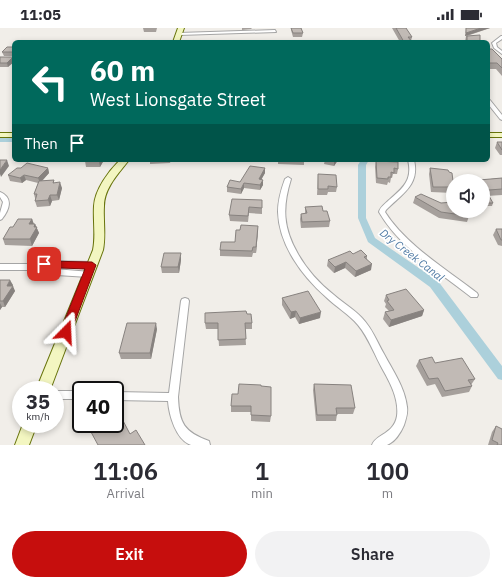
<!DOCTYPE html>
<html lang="en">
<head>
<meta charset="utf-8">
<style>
	body { margin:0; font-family:"IBM Plex Sans",sans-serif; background:#f2f2f3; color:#2b2b33; height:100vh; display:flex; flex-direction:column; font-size:15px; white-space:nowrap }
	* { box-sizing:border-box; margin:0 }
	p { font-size:13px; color:#7c7c81 }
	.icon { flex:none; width:22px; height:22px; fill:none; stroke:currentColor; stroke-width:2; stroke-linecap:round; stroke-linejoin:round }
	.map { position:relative; height:417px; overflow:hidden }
	.panel { display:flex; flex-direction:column; background:#fff; flex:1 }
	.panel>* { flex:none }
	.guide { position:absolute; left:12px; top:12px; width:478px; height:122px; border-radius:6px; box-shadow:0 2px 6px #0003; background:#00695c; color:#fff; overflow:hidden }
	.tools { position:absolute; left:446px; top:146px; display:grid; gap:8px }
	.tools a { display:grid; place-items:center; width:44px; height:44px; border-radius:50%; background:#fff; box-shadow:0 2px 6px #0003; font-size:20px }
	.speed { position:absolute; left:12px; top:353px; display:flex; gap:8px; font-size:20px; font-weight:700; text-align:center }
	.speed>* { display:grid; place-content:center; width:52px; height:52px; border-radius:50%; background:#fff; box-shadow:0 2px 6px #0003; line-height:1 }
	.speed small { font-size:10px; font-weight:400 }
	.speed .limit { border:2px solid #111; border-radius:6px; background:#fff; color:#111 }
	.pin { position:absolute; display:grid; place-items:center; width:34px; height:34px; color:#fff; margin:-17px; border-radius:8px; box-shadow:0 2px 6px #0006 }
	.me { position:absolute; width:44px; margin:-22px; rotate:21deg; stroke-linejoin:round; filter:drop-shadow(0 0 3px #0008) }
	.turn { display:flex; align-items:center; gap:14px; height:84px; padding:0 12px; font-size:18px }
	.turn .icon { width:52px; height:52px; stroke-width:2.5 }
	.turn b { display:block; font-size:28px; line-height:34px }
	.then { display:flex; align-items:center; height:38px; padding:0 12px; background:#0003; gap:8px; font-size:15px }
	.eta { display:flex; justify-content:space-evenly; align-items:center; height:68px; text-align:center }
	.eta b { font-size:24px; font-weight:600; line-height:28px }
	.primary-button { display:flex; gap:8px; margin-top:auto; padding:8px 12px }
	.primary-button a { flex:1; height:46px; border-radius:24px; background:#c60e0d; color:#fff; font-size:16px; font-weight:600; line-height:46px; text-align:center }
	.primary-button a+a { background:#f2f2f3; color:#2b2b33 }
	.status { display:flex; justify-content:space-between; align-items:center; height:28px; padding:0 20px; background:#fff; direction:ltr }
	.status svg { height:11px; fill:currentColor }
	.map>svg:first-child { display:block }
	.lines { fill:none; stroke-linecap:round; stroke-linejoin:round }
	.canal { fill:#acd0db; fill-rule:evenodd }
	.street-casing { stroke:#a5a5a5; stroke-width:2 }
	.secondary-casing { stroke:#68740c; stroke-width:2 }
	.street { fill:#fff; fill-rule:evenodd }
	.secondary { fill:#f3f6c1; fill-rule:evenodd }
	.wall { fill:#a6a09c }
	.shaded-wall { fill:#87827f }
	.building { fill:#c1bab5; stroke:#87827f }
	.route { fill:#c60e0d; stroke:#810908 }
	.labels { text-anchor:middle; stroke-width:3.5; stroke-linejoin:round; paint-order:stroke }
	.water-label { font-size:11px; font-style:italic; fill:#4f7aa4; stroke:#fff }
</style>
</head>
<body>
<div class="status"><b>11:05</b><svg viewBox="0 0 49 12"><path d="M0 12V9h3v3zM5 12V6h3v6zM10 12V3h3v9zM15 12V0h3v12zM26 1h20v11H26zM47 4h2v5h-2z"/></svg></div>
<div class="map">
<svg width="502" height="417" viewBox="0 0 502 417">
	<rect width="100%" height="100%" fill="#f1eee9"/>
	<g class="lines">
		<!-- canal -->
		<path class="canal" d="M0,110H14V114H0Z
			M361,132H369L366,137V190L375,210L438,253L502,338V352L498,351L430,259L368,214L358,190V137Z"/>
		<defs>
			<path id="street" d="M275,2L276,4L179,7L177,6L179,5Z
				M501,8H502V11L496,15L497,19L502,23V26L494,20L492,15Z
				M488,72H490L502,87V92L500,91L488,76Z
				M408,132H414C420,157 402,166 386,182L385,184C405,216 447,242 477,265L478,267L477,269H471C439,244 400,220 379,184C380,179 385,176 389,172C403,160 413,152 408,132Z
				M288,149L291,151C282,180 283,200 298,226C307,242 320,256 334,267C343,275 354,281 362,290C372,300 377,314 384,326C393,343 405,360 407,379C408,385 406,391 404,397C401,404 395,414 387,417C383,417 376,417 372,417C376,406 394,406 397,388C399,372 391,356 383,342C375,328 369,310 358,297C349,286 336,279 326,269C302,248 279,217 278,184C278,172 281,162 285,151Z
				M0,164C14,170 9,182 2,191L0,192V185L3,174L0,169Z
				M44,233L92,234L95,235L96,237L95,239L92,240L45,239L42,240L91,244L92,246L91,248L88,249L41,246L34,242H0V236H35Z
				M185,270L188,271L189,273L178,369C179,395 184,404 209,413L210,417C205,417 196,417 191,417C176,412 169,387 168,373L115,372V364L169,365L181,273L182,271Z
				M55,363H81V371H55Z"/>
			<path id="secondary" d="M178,0H184L179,14H173Z
				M0,105H14V109H0Z
				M488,105H502V109H488Z
				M120,132H129C119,145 104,160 104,178C103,193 106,207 103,222L50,362H36L93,222C96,207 93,193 94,178C95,161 109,143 120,132Z
				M23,396H37L29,417H15Z"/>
		</defs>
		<!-- street casing -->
		<use href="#street" class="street-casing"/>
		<!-- secondary casing -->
		<use href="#secondary" class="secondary-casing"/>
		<!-- street -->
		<use href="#street" class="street"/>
		<!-- secondary -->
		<use href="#secondary" class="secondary"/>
	</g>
	<!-- wall -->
	<path class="wall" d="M143,0H157L156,4H144Z
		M242,0H252L251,1L242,2Z
		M291,0H301L303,5L302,9H293L291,2Z
		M392,0H406L412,9L411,13L412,14H400Z
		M466,0H490L467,8L480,14H465L466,8H465Z
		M14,19V28H4L2,24Z
		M488,21L502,31V48L496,41H488Z
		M0,29H13L8,39H0Z
		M497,114H502V127H500L495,120Z
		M104,132L100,139H86L85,133Z
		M150,132H171L170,135L150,136Z
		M278,132H304V137L278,136Z
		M325,132H338L334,138L324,136Z
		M376,133L398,141L397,146H393L392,150H391L390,155L388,154L387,157L376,155L375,139Z
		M21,140H48L49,145L42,153L54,152V155L62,160L59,172L52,173L50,178L37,179L35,173V170L34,166L38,155L26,152L22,155L10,153L8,147Z
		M265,140V145L261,151L263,157L260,162L244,160L241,166L227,164V159L240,154Z
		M430,140L449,144L453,153V165L431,164L429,146Z
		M318,146L337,159L336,164H328L327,167H317Z
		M502,150V167L487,168L483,164V153H479V152Z
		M483,168L493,175L492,178H483Z
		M415,169L441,175L469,188L467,194L439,190L413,175Z
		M262,172V186L249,185L248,194L230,193L229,187Z
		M305,179L323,183L330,193L329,199L301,200L300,191L301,186L305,185Z
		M32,191L34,196H35L39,205L32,218L5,217L3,211L13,199Z
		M258,198L256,225H253L252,229L220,228V222L235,214L240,202Z
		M496,201H502V218L498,217L493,207Z
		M353,226L367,228V231L371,242L355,249L345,240L334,245L327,238L328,232Z
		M181,232L179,245H162L161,239Z
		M0,252L13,257L12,258L15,263L5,279H2L0,282Z
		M386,267L424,282L422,288L389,299L383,291L385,284L389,283L385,279L386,276L384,273Z
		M282,270L320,290L299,296L295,289L290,291L282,277Z
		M247,286L252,295V301H245L246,317L219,318L218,301H206L205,295Z
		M157,301L151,331H121L119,325Z
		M419,332L435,335L475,351L471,357L472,358L469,364L442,369L435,356L427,358L416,338Z
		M314,356L355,380L353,386H337L336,393H316L313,362Z
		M261,358L271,388L270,394L251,393V384H231V378L238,366Z
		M496,398L502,417H488L492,404Z"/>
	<!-- shaded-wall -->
	<path class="shaded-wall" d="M481,0H490L465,8L466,5Z
		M13,29L14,34L8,39L7,35Z
		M7,132L9,138L1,149L0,146V142Z
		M100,132H104L100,139L99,133Z
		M334,132H338L334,138Z
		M48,140L49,145L40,155L38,150Z
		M265,140V145L259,156V151Z
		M24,147L26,152L22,155L20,150Z
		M263,152V157L260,162V157Z
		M60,154L62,160L59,172L57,167Z
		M244,155V160L241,166V161Z
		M50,167L52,173L50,178L48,172Z
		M32,191L34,197L29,196Z
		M35,196L39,205L32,218L30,211Z
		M258,198V204L256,225V219Z
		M181,225V232L179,245L178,239Z
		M346,234L345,240L334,245L335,239Z
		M372,236L371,242L355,249L356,243Z
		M10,252L13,257L10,263L13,258L15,263L5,279L3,273L7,258Z
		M0,275L2,279L0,282Z
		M424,282L422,288L389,299L391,292Z
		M296,283L295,289L290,291L291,284Z
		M321,284L320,290L299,296L300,290Z
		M156,295L157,301L151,331L150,325Z"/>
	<!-- building -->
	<path class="building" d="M291,0H301L303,5H293Z
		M396,0H406L412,9H408L412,14H404Z
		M466,0H481L466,5Z
		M480,7V14H467V8Z
		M7,19H14V28L13,24H2Z
		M488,21H492L502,31V40L497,35H488Z
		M0,29H13L7,35H0Z
		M497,114H502V122Z
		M0,132H7L0,142Z
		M85,132H100L99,133H85Z
		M376,133L398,134V141L394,140V145L391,144V149H388V151L377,150Z
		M27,135L48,140L38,150L24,147L20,150L8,147L17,140H21Z
		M250,138L265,140L259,151L263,152L260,157L244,155L241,161L227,159L230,152L240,154Z
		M430,140L448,142L449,144L452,145L453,153V159H433Z
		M318,146L336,147L337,159L328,158V161H318Z
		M502,150V161L489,162L483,156V153H481L479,152Z
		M54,152L53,155L60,154L57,167H50L48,172L35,173L37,166H34L39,153Z
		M421,166L441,175L453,174V183H467L469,188L441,184L415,169Z
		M483,168H489L493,175H483Z
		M232,171L262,172V180L249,179L248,188L229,187Z
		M322,178L323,183H327L330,193L302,194L301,186L307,185L305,179Z
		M18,191H32L29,196H35L34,199H37L30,211H3L10,199H13Z
		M241,197L258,198L256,219H253L252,223L220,222L221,214H235L236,202H240Z
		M496,201H502V212H501Z
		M361,222L367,228L364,229L372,236L356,243L346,234L335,239L328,232L350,223L353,226Z
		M164,225H181L178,239H161Z
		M0,252H10L7,258H13L3,273H0Z
		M406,261L424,282L391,292L385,284L394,282L387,273L389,272L386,267Z
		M308,263L321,284L300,290L296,283L291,284L282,270Z
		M246,283L247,286H251L252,295H245L246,311L218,312V295H205V285Z
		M127,295H156L150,325H119Z
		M432,329L435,335L462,330L475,351L468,352L472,358L445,363L438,350L429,351L419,332Z
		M239,356L261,357V358L271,359V388L251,387V378H231L232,366H238Z
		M314,356L351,357L355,380H336L337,387H317Z
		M120,387L130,406L136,402L145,417H98L91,404L104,396H115V390Z
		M496,398L502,401V417H497L498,415L492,412Z"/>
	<!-- route -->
	<path class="route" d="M44,233L92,234L96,237L71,304L70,307H62L60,304L85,241L41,239L39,236Z"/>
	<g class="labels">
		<!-- water labels -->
		<g class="water-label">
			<text transform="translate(412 227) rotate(38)" y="4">Dry Creek Canal</text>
		</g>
	</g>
</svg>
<div class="tools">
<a><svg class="icon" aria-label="sound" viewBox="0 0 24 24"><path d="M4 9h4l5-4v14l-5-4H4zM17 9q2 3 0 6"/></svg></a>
</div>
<div class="speed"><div>35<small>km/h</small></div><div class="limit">40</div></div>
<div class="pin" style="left:44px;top:236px;background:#d93025"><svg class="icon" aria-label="arrive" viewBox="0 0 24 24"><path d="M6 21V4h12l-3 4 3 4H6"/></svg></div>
<svg class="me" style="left:66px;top:304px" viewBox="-20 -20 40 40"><path d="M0-17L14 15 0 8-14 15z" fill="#c60e0d" stroke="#fff" stroke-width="4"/></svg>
<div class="guide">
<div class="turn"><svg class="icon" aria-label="left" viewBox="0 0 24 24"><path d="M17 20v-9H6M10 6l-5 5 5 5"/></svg><div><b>60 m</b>West Lionsgate Street</div></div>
<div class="then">Then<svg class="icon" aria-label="arrive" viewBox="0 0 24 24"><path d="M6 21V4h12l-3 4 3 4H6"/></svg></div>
</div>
</div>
<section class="panel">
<div class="eta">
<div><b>11:06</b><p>Arrival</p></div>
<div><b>1</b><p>min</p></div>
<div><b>100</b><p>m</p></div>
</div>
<div class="primary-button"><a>Exit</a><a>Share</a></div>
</section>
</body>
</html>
